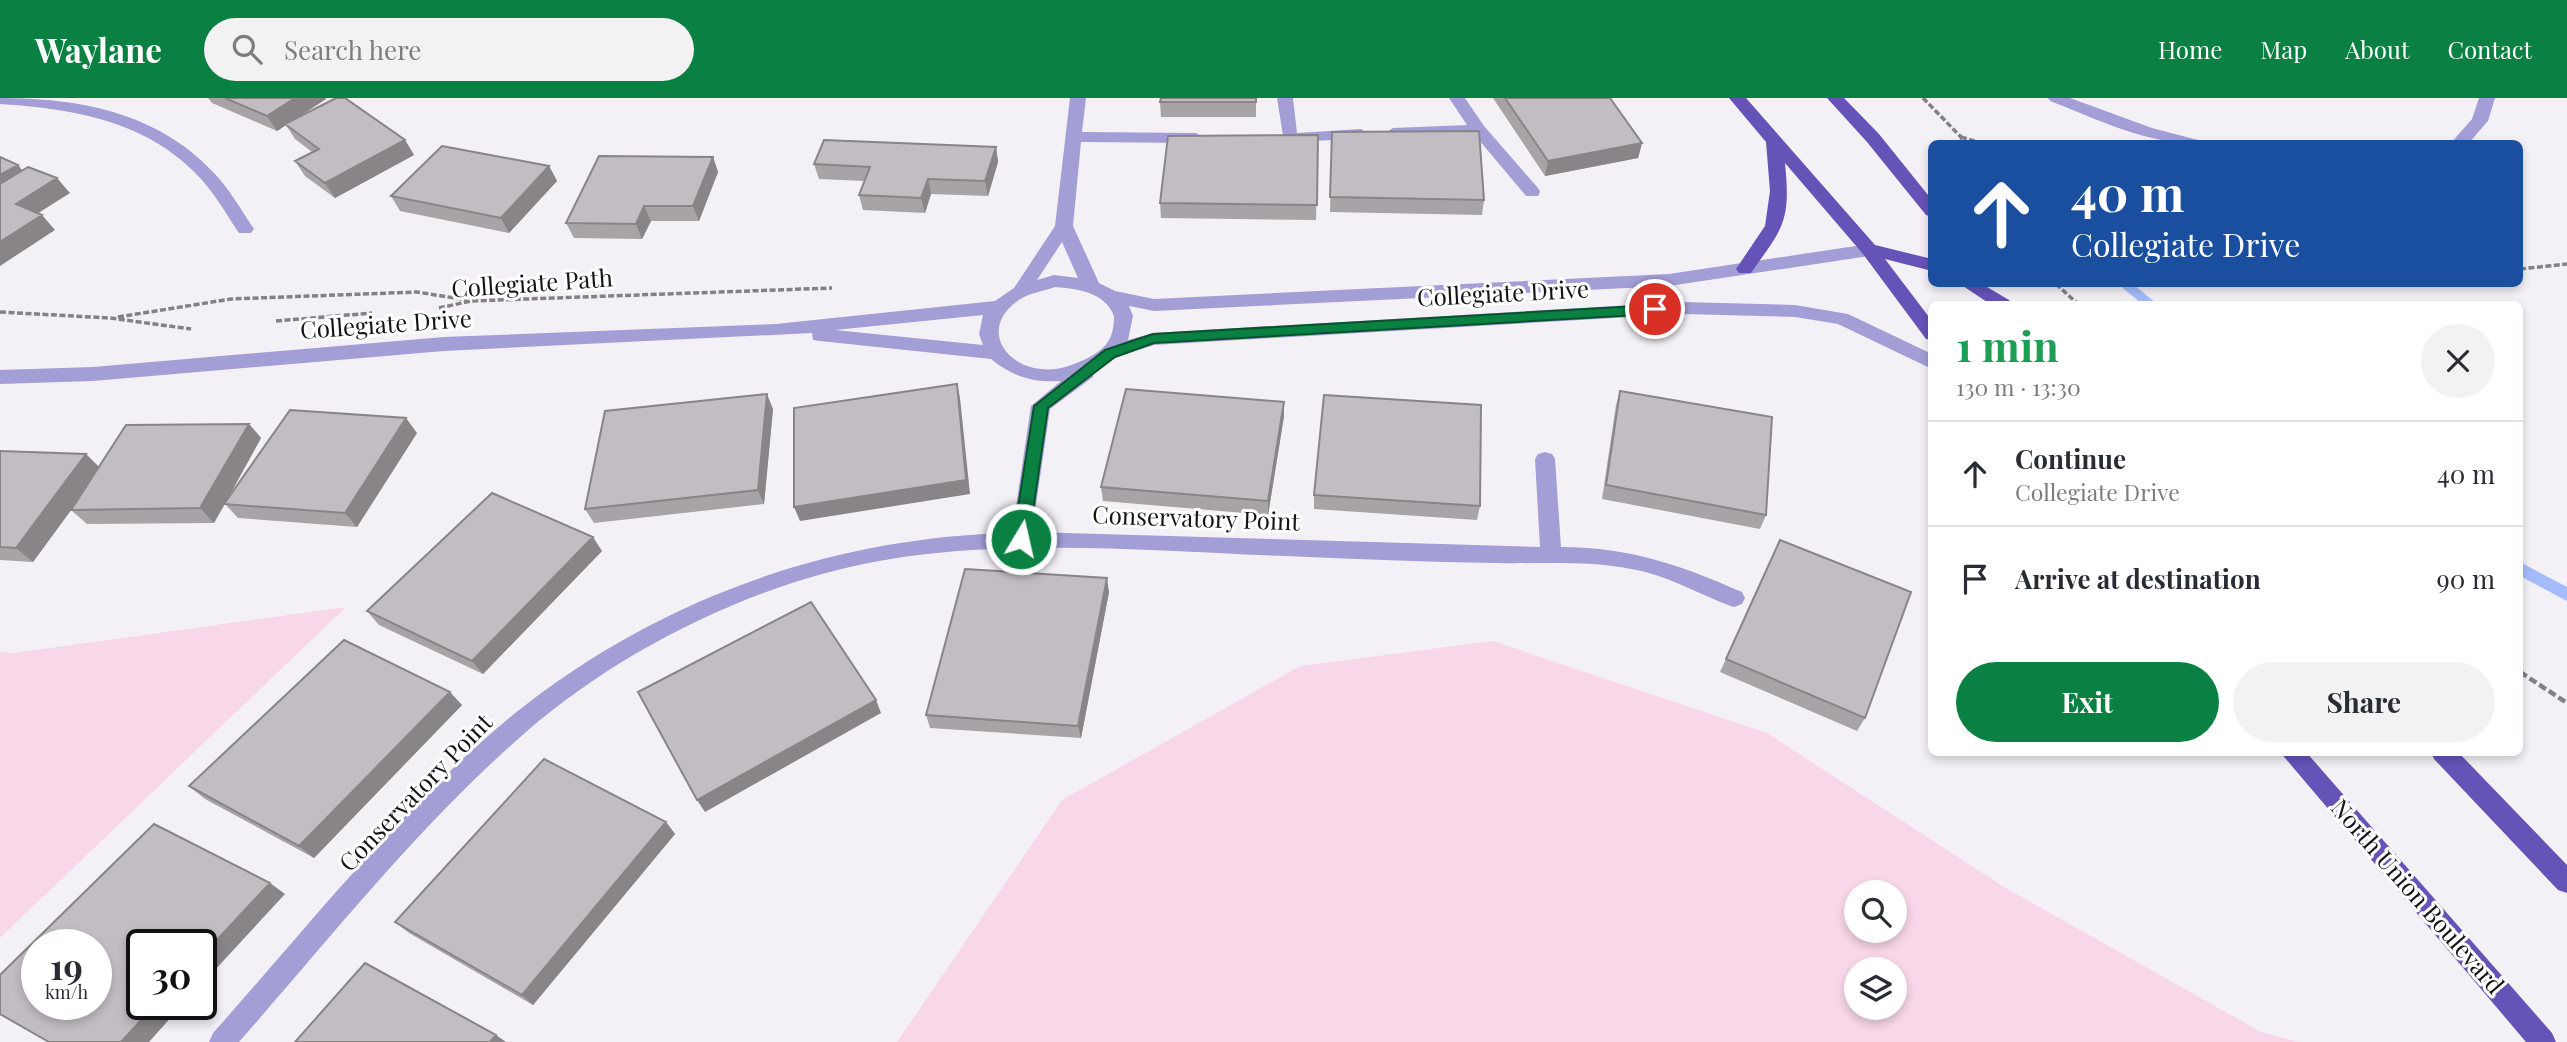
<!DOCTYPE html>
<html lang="en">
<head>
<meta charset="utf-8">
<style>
	body { margin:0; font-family:"Playfair Display",serif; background:#f2f2f3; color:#2b2b33; height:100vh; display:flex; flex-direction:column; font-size:26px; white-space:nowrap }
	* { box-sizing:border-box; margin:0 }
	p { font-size:23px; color:#7c7c81 }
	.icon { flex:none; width:38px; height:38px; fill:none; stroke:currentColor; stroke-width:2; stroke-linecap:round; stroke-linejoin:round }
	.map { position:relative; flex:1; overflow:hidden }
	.sheet { position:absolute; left:1928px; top:203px; width:595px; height:455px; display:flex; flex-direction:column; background:#fff; border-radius:10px; box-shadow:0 4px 10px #0003 }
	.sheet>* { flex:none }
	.guide { position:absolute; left:1928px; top:42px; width:595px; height:147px; border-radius:10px; box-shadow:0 4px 10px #0003; background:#1a4fa0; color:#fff; overflow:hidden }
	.tools { position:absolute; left:1844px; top:782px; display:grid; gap:14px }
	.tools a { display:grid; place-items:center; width:63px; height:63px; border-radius:50%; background:#fff; box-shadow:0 4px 10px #0003; font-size:35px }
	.speed { position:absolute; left:21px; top:831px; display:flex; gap:14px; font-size:35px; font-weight:700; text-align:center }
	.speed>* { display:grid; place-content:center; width:91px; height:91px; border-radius:50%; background:#fff; box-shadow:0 4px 10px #0003; line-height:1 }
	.speed small { font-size:18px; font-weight:400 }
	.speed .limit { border:4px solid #111; border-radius:10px; background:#fff; color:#111 }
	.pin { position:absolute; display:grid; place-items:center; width:60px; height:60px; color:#fff; margin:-30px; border:4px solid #fff; border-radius:50%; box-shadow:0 2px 7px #0007 }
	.me { position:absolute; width:77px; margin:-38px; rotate:9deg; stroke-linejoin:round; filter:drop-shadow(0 0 5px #0008) }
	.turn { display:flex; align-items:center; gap:24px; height:147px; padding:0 28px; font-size:32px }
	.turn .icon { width:91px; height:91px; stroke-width:2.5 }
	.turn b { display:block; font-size:49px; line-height:60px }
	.round { display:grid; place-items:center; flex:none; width:74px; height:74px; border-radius:37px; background:#f2f2f3 }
	.headline { display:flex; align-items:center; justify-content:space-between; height:119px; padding:0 28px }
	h1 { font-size:42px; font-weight:700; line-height:52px; color:#1e9e55 }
	.button { display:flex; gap:14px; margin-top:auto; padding:14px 28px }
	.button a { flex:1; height:80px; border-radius:42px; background:#0b8043; color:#fff; font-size:28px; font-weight:700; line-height:80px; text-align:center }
	.button a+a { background:#f2f2f3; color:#2b2b33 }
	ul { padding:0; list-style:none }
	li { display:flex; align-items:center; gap:21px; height:105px; padding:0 28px; border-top:2px solid #e1e1e2 }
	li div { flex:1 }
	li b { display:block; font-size:26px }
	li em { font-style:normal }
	header { display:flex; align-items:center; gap:42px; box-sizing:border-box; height:98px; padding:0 35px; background:#0b8043; color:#fff }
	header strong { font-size:33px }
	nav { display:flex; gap:38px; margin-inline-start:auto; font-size:24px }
	.search { width:490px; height:63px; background:#f2f2f3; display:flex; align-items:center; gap:18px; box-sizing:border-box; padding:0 24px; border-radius:38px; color:#7c7c81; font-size:26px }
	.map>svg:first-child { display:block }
	.green { fill:#f8d7e8; fill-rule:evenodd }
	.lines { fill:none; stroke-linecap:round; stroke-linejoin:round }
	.stream { fill:#a5bcfb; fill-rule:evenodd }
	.path-far1 { stroke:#838185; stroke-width:3.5; stroke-dasharray:6 2.5; stroke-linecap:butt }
	.path { stroke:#838185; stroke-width:4.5; stroke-dasharray:8 3.5; stroke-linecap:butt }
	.minor { fill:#a39ed6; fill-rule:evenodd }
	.major { fill:#6553b7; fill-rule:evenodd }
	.wall { fill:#a7a3a7 }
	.shaded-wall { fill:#888488 }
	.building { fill:#c2bdc2; stroke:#888488; stroke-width:2; fill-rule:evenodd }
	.route { fill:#0b8043; stroke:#07532c; stroke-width:2 }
	.labels { text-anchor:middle; stroke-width:6; stroke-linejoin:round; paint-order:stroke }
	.street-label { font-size:24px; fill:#141315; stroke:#fff }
</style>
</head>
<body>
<header>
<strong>Waylane</strong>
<div class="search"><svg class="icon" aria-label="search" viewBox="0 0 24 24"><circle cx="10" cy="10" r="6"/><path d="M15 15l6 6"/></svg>Search here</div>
<nav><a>Home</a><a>Map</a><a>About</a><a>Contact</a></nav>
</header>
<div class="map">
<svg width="2567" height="944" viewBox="0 0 2567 944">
	<rect width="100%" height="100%" fill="#f4f1f6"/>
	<!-- green -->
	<path class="green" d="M346,509L0,840V554L14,555Z
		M1493,543L1767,635L2004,789L2261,934L2298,944H897L1062,702L1300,568ZM1857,794H1895V833H1857ZM1857,872H1895V910H1857Z"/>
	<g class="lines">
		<!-- stream -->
		<path class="stream" d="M2118,186H2133L2157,206H2142Z
			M2520,464L2567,489V503L2520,478Z"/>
		<!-- path-far1 -->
		<path class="path-far1" d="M1923,0L1961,39L1963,46
			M1961,39L1984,46
			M2520,171L2567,166
			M2056,186L2078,206
			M439,210L471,203L832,190
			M0,214L110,220L191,231
			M118,219L231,201L417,194L467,202
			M276,223L372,215"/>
		<!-- path -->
		<path class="path" d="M2520,574L2567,605"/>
		<!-- minor -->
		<path class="minor" d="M0,0C78,0 157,14 213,74C229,90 241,112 254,131L251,135H239C227,117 216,98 202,82C149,23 75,11 0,6Z
			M1070,0H1086L1082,34L1196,35L1204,40L1196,45L1081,44L1073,128L1099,185L1115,193L1154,201L1669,176L1869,146L1878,152L1869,158L1669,188L1154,213L1129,208L1133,218L1128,242L1153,235L1683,204L1795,207L1848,216L1932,256V271L1838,226L1795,219L1683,216L1154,247L1117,259L1094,272L1093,279L1050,311L1032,434L1540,449L1535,361L1538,356L1545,354L1552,356L1555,361L1561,449C1633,450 1677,466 1742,494L1745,500L1742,506L1734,509C1699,497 1668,477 1631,471C1587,462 1541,466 1496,465C1426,464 1355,461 1285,458C1156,453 1025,441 897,460C767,479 625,548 526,634C420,726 332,838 239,944H209L213,935C307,830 405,705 514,616C656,502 830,439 1012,435L1031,308L1061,283C1034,285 1013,279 991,261L820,243L813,242L812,235L444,253L93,283L0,286V272L93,269L444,239L776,226L995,203L1014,190L1055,128ZM1062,144L1078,180L1054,177L1037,182ZM1055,189C1078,191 1105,194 1114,218C1114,240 1107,250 1088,260C1073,267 1058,273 1041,271C1001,267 981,227 1019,202C1029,195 1044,193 1055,189ZM983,217L979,236L983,247L835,232Z
			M1277,0H1293L1297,35L1361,31L1369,36L1361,41L1284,44Z
			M1449,0H1465L1484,28L1538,90L1540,94L1538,98H1526L1474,36L1393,40L1385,35L1393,30L1467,27Z
			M2048,0H2070L2152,30L2198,42L2200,46C2147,46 2099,22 2050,3Z
			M2479,0H2495L2488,23L2468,46H2450L2472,21Z"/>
		<!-- major -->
		<path class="major" d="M1729,0H1746L1875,147L1932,161V173L1885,161L1932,223V242L1926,241L1863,156L1785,65C1791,125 1783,129 1751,175H1739L1736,171L1765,128L1770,93L1766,44Z
			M1827,0H1844L1879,36L1932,102V119L1926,117L1867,44Z
			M1960,186H1982L2009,202L2012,206H1990Z
			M2280,654H2306L2552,935L2556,944H2526Z
			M2431,654H2458L2567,767V795L2558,792L2434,661Z"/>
	</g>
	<!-- wall -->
	<path class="wall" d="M208,0H325L326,1L300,18L405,42L414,57L335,100L305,78L295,63L312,54L295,41L286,27L277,33L212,5Z
		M1256,0V19H1161L1160,4Z
		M1493,0H1610L1642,45L1638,60L1545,78Z
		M1332,34L1484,102L1482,117L1330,114Z
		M1318,37L1316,122L1161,120L1160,105Z
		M996,49L998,64L988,98L931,96L925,115L863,112L859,97L864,83L819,81L814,66Z
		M713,59L718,74L699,123H651L642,141L574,140L566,125Z
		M549,68L557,83L509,135L400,113L391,98Z
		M1620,293L1766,417L1760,431L1602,401L1616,307Z
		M773,311L764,406L594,425L585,411Z
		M1284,318L1268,417L1103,403L1101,389Z
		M249,326L261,340L226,404L417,335L357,429L238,420L225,406L214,425L87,426L71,412L77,404L33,464L0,462V353L86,356L99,369Z
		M1314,397L1480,408L1477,422L1314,411Z
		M1780,442L1865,620L1857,633L1720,574Z
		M602,453L483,576L379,527L367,513Z
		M1109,494L1081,640L930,630L926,617Z
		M462,607L314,760L205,701L189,688Z
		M666,724L675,736L533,907L409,835L395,824Z"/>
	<!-- shaded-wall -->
	<path class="shaded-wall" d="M295,0H325L326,1L277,33L267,18Z
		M405,42L414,57L335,100L325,85Z
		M1642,45L1638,60L1545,78L1548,63Z
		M996,49L998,64L988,98L985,83Z
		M713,59L718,74L699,123L693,108Z
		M18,67L30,82L0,100V77Z
		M549,68L557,83L509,135L501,120Z
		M57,80L70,95L29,121L16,106Z
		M928,81L931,96L925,115L921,100Z
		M644,108L651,123L642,141L636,126Z
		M42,117L55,132L0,168V144Z
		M957,286L960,300L970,396L800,423L794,409Z
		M767,296L773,311L764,406L758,392Z
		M1284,304V318L1268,417V403Z
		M406,320L417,335L357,429L345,415Z
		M249,326L261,340L214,425L200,410Z
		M86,356L101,371L33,464L16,450Z
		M593,439L602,453L483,576L472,563Z
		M1107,480L1109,494L1081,640L1078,628Z
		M450,594L462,607L314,760L299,748Z
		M876,602L881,615L705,714L697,702Z
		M666,724L675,736L533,907L522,897Z
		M270,785L285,796L201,887V859Z
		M156,906H183L149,944H121Z
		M496,937L506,944H490Z"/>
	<!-- building -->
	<path class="building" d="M225,0H295L267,18Z
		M336,0H345L405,42L325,85L295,63L319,51L285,26Z
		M1161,0H1256V4H1160Z
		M1505,0H1610L1642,45L1548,63Z
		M1479,33L1484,102L1330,99L1332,34Z
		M1318,37L1317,107L1160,105L1168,38Z
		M824,42L996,49L985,83L928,81L921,100L859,97L870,69L814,66Z
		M442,48L549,68L501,120L391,98Z
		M599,58L713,59L693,108H644L636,126L566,125Z
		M0,59L18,67L0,77Z
		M28,69L57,80L16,106L42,117L0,144V86Z
		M957,286L966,382L794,409V310Z
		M1126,291L1284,304L1268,403L1101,389Z
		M1620,293L1772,319L1766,417L1606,387Z
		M767,296L758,392L585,411L605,313Z
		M1324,297L1481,307L1480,408L1314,397Z
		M290,312L406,320L345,415L224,406Z
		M249,326L200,410L71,412L126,327Z
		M0,353L86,356L16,450L0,449Z
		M492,395L593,439L472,563L367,513Z
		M1780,442L1911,494L1865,620L1726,561Z
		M965,471L1107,480L1078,628L926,617Z
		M811,504L876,602L697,702L638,594Z
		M344,542L450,594L299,748L189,688Z
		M544,661L666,724L522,897L395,824Z
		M154,726L270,785L201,859V847H142V906H156L121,944H49L0,916V877ZM37,847H96V906H37Z
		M365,865L496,937L490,944H295Z"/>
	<!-- route -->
	<path class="route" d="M1655,207L1661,211L1655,216L1154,245L1115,259L1048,310L1029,441L1021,447L1013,441L1034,308L1105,252L1153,236Z"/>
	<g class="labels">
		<!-- street labels -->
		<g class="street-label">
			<text transform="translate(532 186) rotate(-4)" y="8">Collegiate Path</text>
			<text transform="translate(1503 196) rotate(-3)" y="8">Collegiate Drive</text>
			<text transform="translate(386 227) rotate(-4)" y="8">Collegiate Drive</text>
			<text transform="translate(1196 421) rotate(2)" y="8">Conservatory Point</text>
			<text transform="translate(416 695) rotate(-46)" y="8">Conservatory Point</text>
			<text transform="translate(2417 799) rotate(49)" y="8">North Union Boulevard</text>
		</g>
	</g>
</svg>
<div class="tools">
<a><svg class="icon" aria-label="search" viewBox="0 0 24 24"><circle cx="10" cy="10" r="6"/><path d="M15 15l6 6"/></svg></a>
<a><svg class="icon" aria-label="layers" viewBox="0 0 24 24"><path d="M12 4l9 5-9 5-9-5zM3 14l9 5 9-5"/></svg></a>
</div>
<div class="speed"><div>19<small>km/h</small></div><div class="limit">30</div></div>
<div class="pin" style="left:1655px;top:211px;background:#d93025"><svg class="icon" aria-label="arrive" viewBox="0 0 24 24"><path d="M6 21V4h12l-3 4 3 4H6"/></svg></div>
<svg class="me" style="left:1021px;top:441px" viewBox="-20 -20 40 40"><circle r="17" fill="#0b8043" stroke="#fff" stroke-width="3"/><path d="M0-11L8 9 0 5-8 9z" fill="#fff"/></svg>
<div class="guide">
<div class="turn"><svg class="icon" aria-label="ahead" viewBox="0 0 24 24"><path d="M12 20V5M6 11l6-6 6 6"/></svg><div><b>40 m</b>Collegiate Drive</div></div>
</div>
<section class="sheet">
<div class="headline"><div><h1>1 min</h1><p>130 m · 13:30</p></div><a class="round"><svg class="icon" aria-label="close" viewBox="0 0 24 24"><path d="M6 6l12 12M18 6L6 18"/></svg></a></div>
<ul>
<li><svg class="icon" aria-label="ahead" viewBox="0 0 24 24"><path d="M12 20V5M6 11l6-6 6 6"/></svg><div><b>Continue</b><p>Collegiate Drive</p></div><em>40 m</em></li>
<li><svg class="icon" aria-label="arrive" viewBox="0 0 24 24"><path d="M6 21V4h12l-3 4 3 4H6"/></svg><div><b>Arrive at destination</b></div><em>90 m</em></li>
</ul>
<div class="button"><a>Exit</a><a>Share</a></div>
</section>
</div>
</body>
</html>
